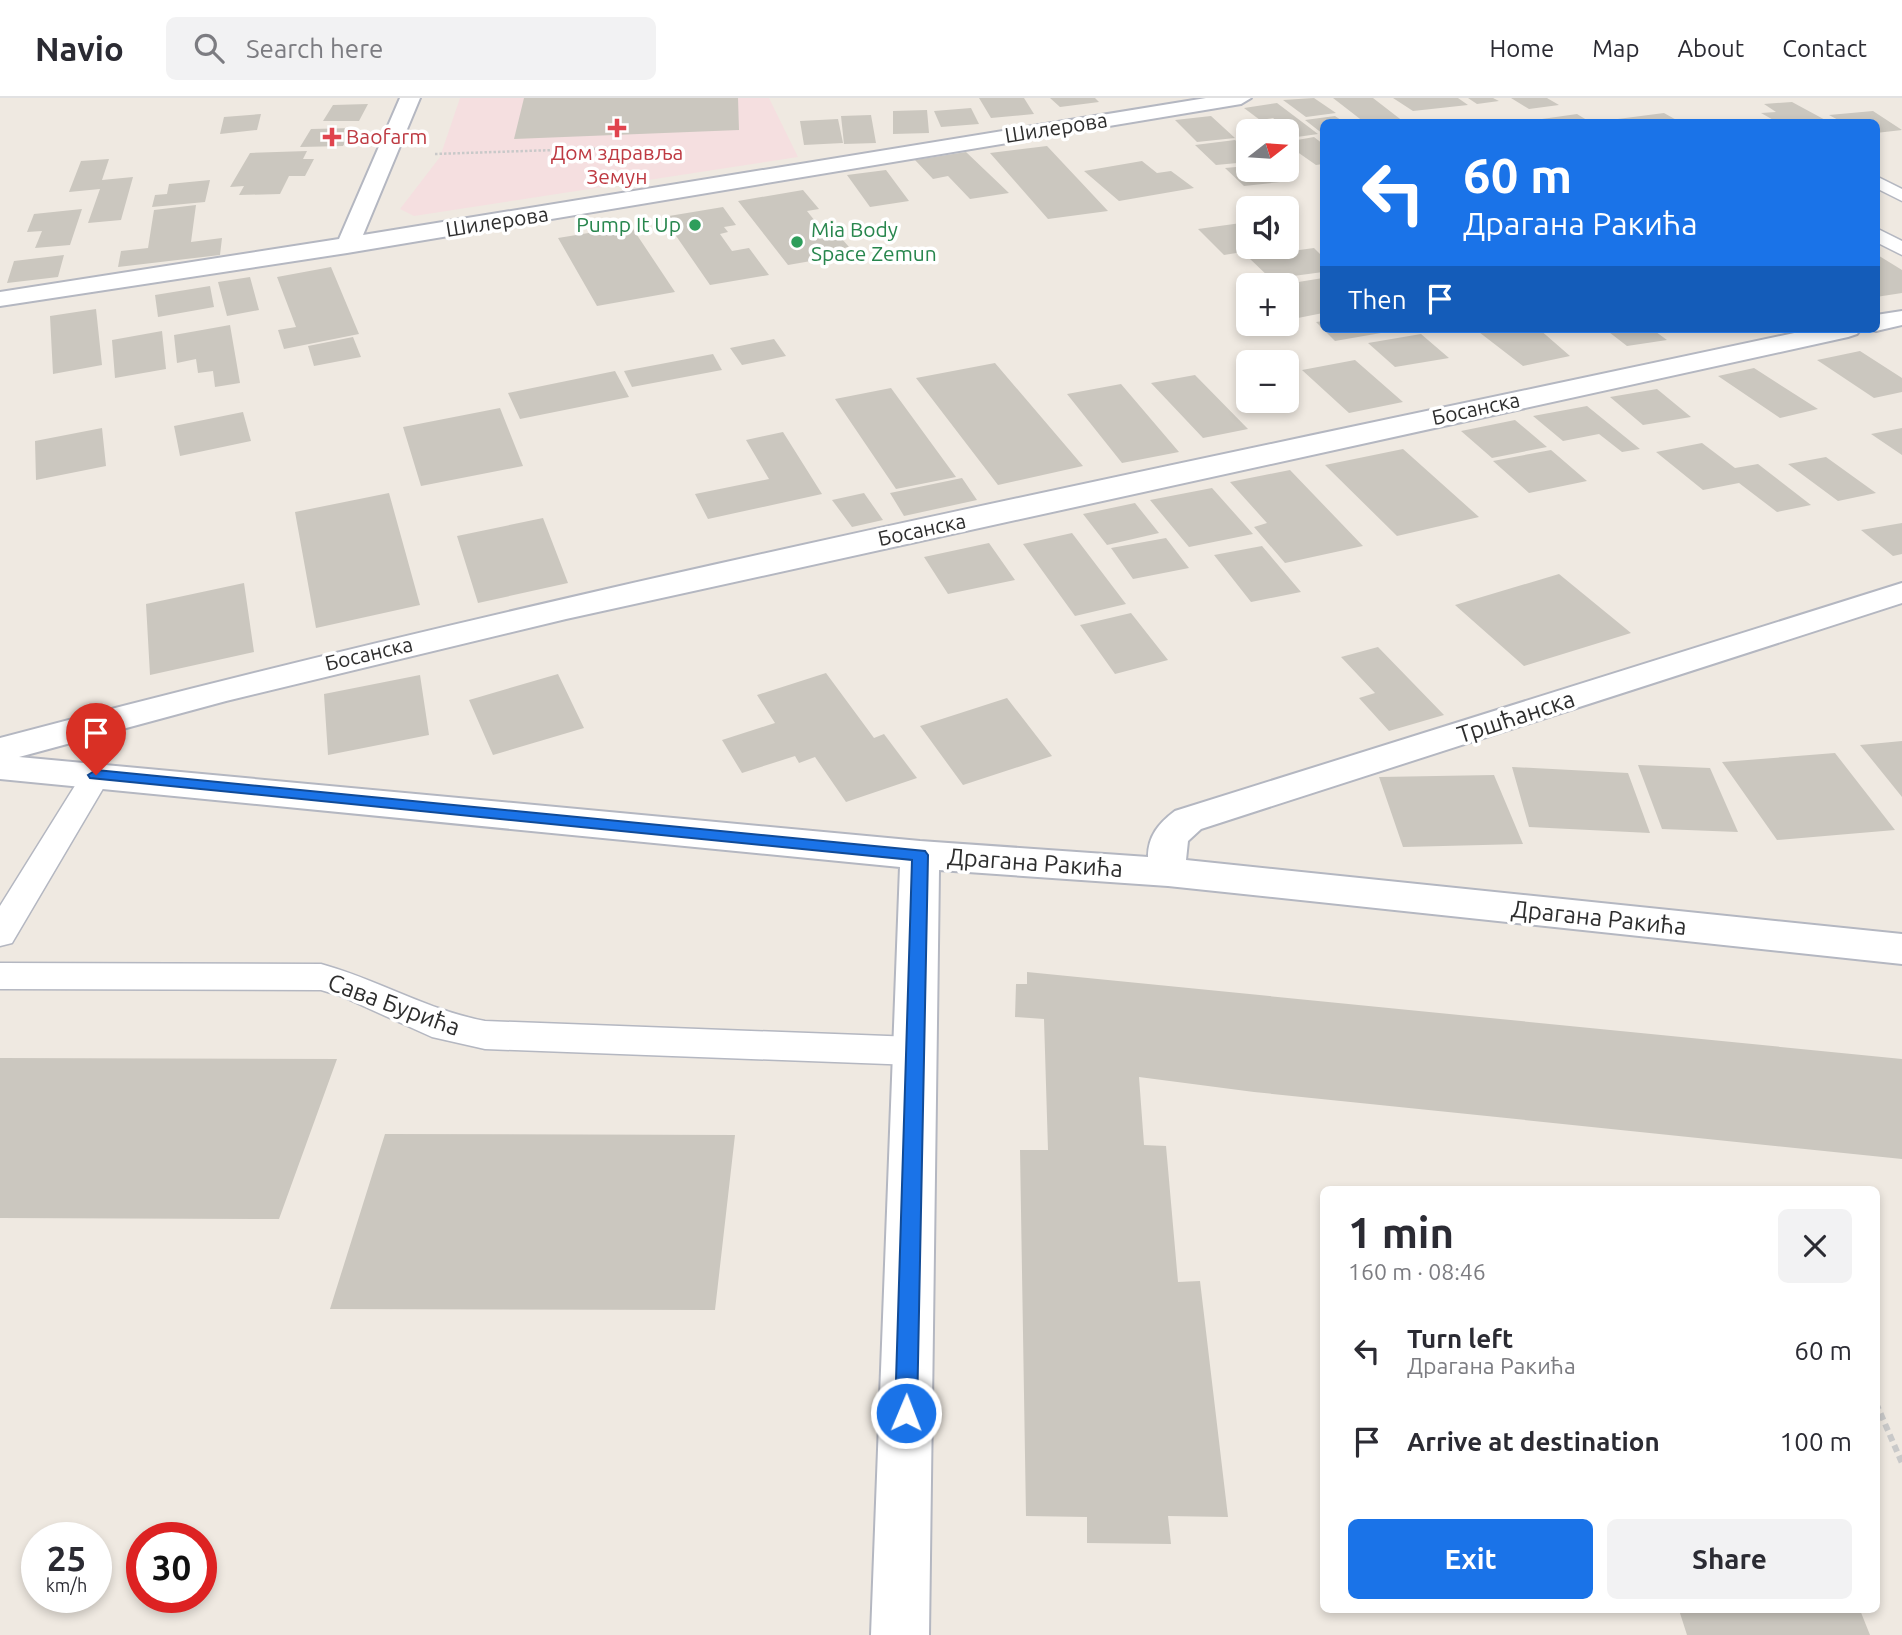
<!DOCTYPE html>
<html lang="en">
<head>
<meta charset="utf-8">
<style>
	body { margin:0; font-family:Ubuntu,sans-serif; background:#f2f2f3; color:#2b2b33; height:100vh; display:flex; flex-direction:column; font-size:26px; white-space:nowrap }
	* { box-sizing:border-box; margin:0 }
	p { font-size:23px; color:#7c7c81 }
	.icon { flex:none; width:38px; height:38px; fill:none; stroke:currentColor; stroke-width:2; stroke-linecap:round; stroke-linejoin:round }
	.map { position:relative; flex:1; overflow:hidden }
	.details { position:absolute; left:1320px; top:1088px; width:560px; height:427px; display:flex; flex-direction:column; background:#fff; border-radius:10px; box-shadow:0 4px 10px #0003 }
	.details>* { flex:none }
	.banner { position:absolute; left:1320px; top:21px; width:560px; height:214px; border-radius:10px; box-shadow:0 4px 10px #0003; background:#1a73e8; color:#fff; overflow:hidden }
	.needle { width:46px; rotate:73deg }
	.fabs { position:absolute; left:1236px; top:21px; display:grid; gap:14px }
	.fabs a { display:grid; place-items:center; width:63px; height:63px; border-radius:10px; background:#fff; box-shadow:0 4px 10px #0003; font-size:35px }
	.speed { position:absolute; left:21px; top:1424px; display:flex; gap:14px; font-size:35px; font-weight:700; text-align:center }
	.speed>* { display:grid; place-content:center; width:91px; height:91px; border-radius:50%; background:#fff; box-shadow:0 4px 10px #0003; line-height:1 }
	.speed small { font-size:18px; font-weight:400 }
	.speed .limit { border:10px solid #d22; background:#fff; color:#111 }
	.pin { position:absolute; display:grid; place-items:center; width:60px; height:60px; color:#fff; margin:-72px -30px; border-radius:50% 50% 50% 0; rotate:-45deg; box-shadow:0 0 7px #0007 }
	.pin .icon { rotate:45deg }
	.me { position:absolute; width:77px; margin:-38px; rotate:1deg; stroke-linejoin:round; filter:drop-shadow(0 0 5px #0008) }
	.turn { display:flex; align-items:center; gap:24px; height:147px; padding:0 28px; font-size:32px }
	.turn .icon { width:91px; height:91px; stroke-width:2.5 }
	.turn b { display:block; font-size:49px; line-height:60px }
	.then { display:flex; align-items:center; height:66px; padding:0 28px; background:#0003; gap:14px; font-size:26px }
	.round { display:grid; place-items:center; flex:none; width:74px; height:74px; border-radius:10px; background:#f2f2f3 }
	.head { display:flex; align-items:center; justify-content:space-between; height:119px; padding:0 28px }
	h1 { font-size:42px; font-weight:600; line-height:52px }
	.button { display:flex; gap:14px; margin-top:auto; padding:14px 28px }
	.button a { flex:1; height:80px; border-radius:10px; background:#1a73e8; color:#fff; font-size:28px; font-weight:600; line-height:80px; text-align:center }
	.button a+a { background:#f2f2f3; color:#2b2b33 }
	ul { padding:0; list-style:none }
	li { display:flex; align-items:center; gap:21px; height:91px; padding:0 28px }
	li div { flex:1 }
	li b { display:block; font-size:26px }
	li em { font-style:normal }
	header { display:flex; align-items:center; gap:42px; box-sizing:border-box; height:98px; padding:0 35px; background:#fff; border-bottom:2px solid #e1e1e2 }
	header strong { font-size:33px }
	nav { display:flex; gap:38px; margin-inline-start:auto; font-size:24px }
	.search { width:490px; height:63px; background:#f2f2f3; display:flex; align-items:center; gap:18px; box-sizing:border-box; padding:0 24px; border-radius:10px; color:#7c7c81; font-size:26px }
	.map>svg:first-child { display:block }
	.medical { fill:#f5dfe0 }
	.building { fill:#cbc7bf }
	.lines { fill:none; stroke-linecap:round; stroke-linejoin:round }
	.lane-casing { stroke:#b4b7c1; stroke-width:3 }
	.street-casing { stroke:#b4b7c1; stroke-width:4 }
	.path-far1 { stroke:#c9c9c9; stroke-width:2.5; stroke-dasharray:2.5 2; stroke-linecap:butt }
	.path { stroke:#c9c9c9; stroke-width:6; stroke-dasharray:7 4.5; stroke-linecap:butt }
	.lane { fill:#fff; fill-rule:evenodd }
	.street { fill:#fff; fill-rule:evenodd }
	.route { fill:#1a73e8; stroke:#114b97; stroke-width:2 }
	.health-dot { fill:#e0444e; stroke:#fff; stroke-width:2.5 }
	.leisure-dot { fill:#2e9e5b; stroke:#fff; stroke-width:2.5 }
	.labels { text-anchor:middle; stroke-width:7; stroke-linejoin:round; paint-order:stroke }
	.far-street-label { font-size:21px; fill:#2e2e2e; stroke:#fff }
	.far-health-label { font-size:21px; fill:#be3a42; stroke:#fff; text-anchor:start }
	.far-leisure-label { font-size:21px; fill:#27864d; stroke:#fff; text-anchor:end }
	.street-label { font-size:24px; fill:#2e2e2e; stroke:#fff }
</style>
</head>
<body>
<header>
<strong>Navio</strong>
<div class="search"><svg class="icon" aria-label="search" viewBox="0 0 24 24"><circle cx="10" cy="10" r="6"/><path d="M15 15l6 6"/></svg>Search here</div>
<nav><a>Home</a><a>Map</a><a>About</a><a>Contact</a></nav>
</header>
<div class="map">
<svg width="1902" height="1537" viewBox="0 0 1902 1537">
	<rect width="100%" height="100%" fill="#efe9e1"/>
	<!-- medical -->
	<path class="medical" d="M460,0H769L798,59L414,118L400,111L440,59Z"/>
	<!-- building -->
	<path class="building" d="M524,0H738L739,32L514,41Z
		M979,0H1024L1034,16L991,20Z
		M1050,0H1095L1099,4L1060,9Z
		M1314,0L1336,15L1306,19L1283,2Z
		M1333,0H1373L1404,24H1364Z
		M1393,0H1458L1468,7L1413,13Z
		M1468,0H1493L1499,3L1477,6Z
		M1511,0H1547L1559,7L1529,11Z
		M1792,4L1829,24H1777L1761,15L1776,14L1764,6Z
		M1277,5L1318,36L1297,39L1273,20L1260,22L1244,10Z
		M368,6L359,23H323L333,7Z
		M971,10L979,26L941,29L934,13Z
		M927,12L929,35L893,36V13Z
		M1873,13L1902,32L1876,35V24H1842L1829,17Z
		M1664,15L1680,24H1614L1610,22Z
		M261,16L257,32L220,36L224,19Z
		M1577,16L1590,24H1549L1542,21Z
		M871,17L876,45L844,46L841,18Z
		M1211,18L1235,40L1197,44L1175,22Z
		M1335,18L1344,24H1323V36L1305,22Z
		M838,21L843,45L804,47L800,23Z
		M354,30L343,48L300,49L311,31Z
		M1314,39L1323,46V66L1316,67L1286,46V44Z
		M1235,42L1248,53V64L1216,67L1195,47Z
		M1047,48L1108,113L1048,121L990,55Z
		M307,53L303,61H314L305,78H289L280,96L239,97L244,88L230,89L250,55Z
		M966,54L1009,95L970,101L948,78L933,81L915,62Z
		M109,61L102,82L133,79L121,122L88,125L100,91L69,94L81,63Z
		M1142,63L1157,75L1171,73L1194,90L1119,103L1084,73Z
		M1248,68V72H1266L1280,84L1244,88L1225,70Z
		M886,72L909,103L870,109L847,77Z
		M210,82L205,104L152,109L155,97L167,96L169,86Z
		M803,92L819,111L807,113L819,128L829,126L849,149L829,153L834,159L788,167L738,103Z
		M196,107L191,144L222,140L220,157L118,169L121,153L148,150L154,112Z
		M723,109L736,127L724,129L728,134L720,136L732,153L749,150L769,177L710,187L663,119Z
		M82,111L70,147L35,150L42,133L27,134L34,116Z
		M1241,125L1248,132V149L1267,150L1224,157L1198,131Z
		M631,128L675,194L597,208L558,140Z
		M1314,150L1323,159V174L1271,181L1248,159Z
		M1876,156L1902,172V195L1876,199Z
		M64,157L58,179L7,185L14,163Z
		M331,169L359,236L284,251L278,232L296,229L277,179Z
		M250,179L259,212L227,218L218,184Z
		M1323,180V215L1298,220L1286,209V186Z
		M210,188L214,209L158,219L155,197Z
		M96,211L102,267L53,276L50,218Z
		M1323,223V231H1377L1381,235L1335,243L1316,224Z
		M230,227L240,285L215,289L213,273L198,275L196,261L177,265L174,237Z
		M1475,231H1539L1570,258L1523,268Z
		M1605,231H1652L1667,242L1627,248Z
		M162,233L166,271L115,280L112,242Z
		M1421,236L1449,260L1395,269L1368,245Z
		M353,239L361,259L314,268L308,248Z
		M774,241L786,258L742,267L730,250Z
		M1860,253L1902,280V294L1874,300L1817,262Z
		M713,256L722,272L632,289L624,273Z
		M1355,262L1403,304L1349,315L1302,272Z
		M995,265L1083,368L998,387L916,280Z
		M1754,270L1818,311L1780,320L1718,278Z
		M615,273L629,299L520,321L508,295Z
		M1195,277L1248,331L1203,340L1151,285Z
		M1121,286L1179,354L1122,365L1067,296Z
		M891,290L956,379L896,391L835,301Z
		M1657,291L1691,319L1643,327L1610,299Z
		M1587,308L1640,351L1622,354L1599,336L1563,343L1533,318Z
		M500,310L523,368L421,388L403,329Z
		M243,314L251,343L180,358L174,328Z
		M1515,322L1547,349L1492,360L1461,333Z
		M102,330L106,368L36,382L35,343Z
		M1902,330V357L1871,336Z
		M783,334L822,396L708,421L695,396L769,381L746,342Z
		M1702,345L1735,370L1758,366L1811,407L1777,414L1739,385L1703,392L1656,354Z
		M1403,351L1479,419L1397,438L1325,367Z
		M1551,352L1587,383L1529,395L1493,363Z
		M1826,359L1876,395L1838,403L1788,366Z
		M1290,372L1363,448L1285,465L1254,429L1267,425L1230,384Z
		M962,380L977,402L904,418L890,395Z
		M1212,390L1253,436L1189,449L1150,402Z
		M389,395L420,507L316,530L295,414Z
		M864,395L883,422L852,429L832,402Z
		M1135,405L1159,435L1107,447L1083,416Z
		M543,420L568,485L478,505L457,438Z
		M1902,425V456L1893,458L1861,432Z
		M1072,435L1126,506L1075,518L1023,446Z
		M1166,440L1189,470L1133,481L1111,450Z
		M989,445L1015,482L948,496L924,459Z
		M1262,448L1301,494L1251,504L1214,457Z
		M1559,476L1631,535L1524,568L1455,507Z
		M244,485L254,554L150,577L146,506Z
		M1131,515L1168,562L1115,576L1080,527Z
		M1378,549L1444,617L1389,633L1359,600L1375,595L1341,559Z
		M826,575L874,640L884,636L917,680L846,704L815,659L799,665L795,658L742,675L722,642L775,625L757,597Z
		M558,576L584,630L493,657L469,602Z
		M420,577L429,637L328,657L324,596Z
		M1007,600L1052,658L963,687L920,628Z
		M1902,643V699L1860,647Z
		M1835,655L1895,732L1777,742L1722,664Z
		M1638,667L1710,670L1738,734L1662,731Z
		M1512,669L1628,675L1650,735L1529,729Z
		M1494,677L1523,746L1403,749L1379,679Z
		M1027,874L1902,961V1061L1254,994L1139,979L1144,1047L1166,1048L1178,1184L1200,1183L1228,1419L1168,1418L1171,1446L1087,1445V1419L1026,1418L1020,1052H1048L1044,921L1015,919L1016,886H1027Z
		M0,960L337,961L279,1121L0,1120Z
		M385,1036L735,1037L715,1212L330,1211Z
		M1679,1512H1860L1870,1537H1687Z"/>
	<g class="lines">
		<defs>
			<path id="lane" d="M1876,78L1902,91V103L1876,90Z
				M1876,130L1902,143V157L1876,144Z
				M96,667L106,670L111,677L12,845L0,848V808L86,670Z
				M0,865L321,866C379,882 427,912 485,923L914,939L926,943L932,953L926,963L914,967L485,951L432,939L341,898L321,892L0,891Z"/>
			<path id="street" d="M400,0H420L363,137L1206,0H1251L1241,6L347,155L0,208V194L339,141Z
				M1902,213V227L1876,233L1870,231H1876V217Z
				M1813,231H1861L1857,236L1848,239L566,521L226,603L19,659L920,743L1148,759C1148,738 1159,725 1175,713L1902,485V505L1201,731L1188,743L1186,762L1902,836V866L1168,788L939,772L929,1537H871L900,769L0,681V640C599,481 1208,361 1813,231Z"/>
		</defs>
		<!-- lane casing -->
		<use href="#lane" class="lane-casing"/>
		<!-- street casing -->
		<use href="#street" class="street-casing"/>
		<!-- path-far1 -->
		<path class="path-far1" d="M435,56L615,50L618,64"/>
		<!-- path -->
		<path class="path" d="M1876,1305L1902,1365"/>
		<!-- lane -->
		<use href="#lane" class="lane"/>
		<!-- street -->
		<use href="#street" class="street"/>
	</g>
	<!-- route -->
	<path class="route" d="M96,672L925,753L928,757L917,1315L913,1322L906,1325L898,1322L895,1315L912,762L90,680L88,677Z"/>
	<!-- markers -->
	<g class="health-dot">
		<path d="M613.5 19.5h7v7h7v7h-7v7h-7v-7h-7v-7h7z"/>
		<path d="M328.5 28.5h7v7h7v7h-7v7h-7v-7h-7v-7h7z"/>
	</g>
	<g class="leisure-dot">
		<circle cx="695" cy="127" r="7"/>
		<circle cx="797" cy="144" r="7"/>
	</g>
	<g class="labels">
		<!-- far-street labels -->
		<g class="far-street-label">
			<text transform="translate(1056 30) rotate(-9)" y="7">Шилерова</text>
			<text transform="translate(497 124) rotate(-9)" y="7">Шилерова</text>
			<text transform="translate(1476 311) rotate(-12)" y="7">Босанска</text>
			<text transform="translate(922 432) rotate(-12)" y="7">Босанска</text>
			<text transform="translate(369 556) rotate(-13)" y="7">Босанска</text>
		</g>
		<!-- far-health labels -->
		<g class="far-health-label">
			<text x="346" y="46">Baofarm</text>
			<text x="617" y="62" text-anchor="middle">Дом здравља<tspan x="617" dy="24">Земун</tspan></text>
		</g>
		<!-- far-leisure labels -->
		<g class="far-leisure-label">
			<text x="681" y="134">Pump It Up</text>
			<text x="811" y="139" text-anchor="start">Mia Body<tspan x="811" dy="24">Space Zemun</tspan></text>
		</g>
		<!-- street labels -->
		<g class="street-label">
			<text transform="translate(1516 619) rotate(-18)" y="8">Тршћанска</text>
			<text transform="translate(1035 765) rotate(4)" y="8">Драгана Ракића</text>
			<text transform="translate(1599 820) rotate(6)" y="8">Драгана Ракића</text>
			<text transform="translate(394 907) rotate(20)" y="8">Сава Бурића</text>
		</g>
	</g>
</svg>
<div class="fabs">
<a><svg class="needle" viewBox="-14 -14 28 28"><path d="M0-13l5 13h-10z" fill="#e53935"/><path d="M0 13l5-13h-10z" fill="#7c7c81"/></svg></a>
<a><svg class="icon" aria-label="sound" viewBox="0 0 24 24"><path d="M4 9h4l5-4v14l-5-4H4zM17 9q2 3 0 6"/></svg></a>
<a>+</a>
<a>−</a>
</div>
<div class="speed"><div>25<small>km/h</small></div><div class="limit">30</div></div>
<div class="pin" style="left:96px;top:677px;background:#d93025"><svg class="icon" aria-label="arrive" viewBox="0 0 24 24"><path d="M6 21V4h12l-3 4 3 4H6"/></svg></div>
<svg class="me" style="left:906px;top:1315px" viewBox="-20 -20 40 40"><circle r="17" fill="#1a73e8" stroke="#fff" stroke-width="3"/><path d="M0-11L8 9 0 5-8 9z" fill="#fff"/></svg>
<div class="banner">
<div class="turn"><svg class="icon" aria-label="left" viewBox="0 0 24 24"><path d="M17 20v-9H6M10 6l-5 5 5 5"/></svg><div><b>60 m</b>Драгана Ракића</div></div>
<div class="then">Then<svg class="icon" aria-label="arrive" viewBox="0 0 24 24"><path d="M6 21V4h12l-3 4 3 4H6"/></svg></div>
</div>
<section class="details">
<div class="head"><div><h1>1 min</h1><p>160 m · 08:46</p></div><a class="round"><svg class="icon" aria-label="close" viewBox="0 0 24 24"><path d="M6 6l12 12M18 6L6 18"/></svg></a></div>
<ul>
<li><svg class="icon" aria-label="left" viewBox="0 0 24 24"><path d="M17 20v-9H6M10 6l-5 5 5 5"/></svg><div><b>Turn left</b><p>Драгана Ракића</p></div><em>60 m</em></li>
<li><svg class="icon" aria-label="arrive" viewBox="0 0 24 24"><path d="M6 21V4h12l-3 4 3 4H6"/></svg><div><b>Arrive at destination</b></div><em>100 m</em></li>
</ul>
<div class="button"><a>Exit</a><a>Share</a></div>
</section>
</div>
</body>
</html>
